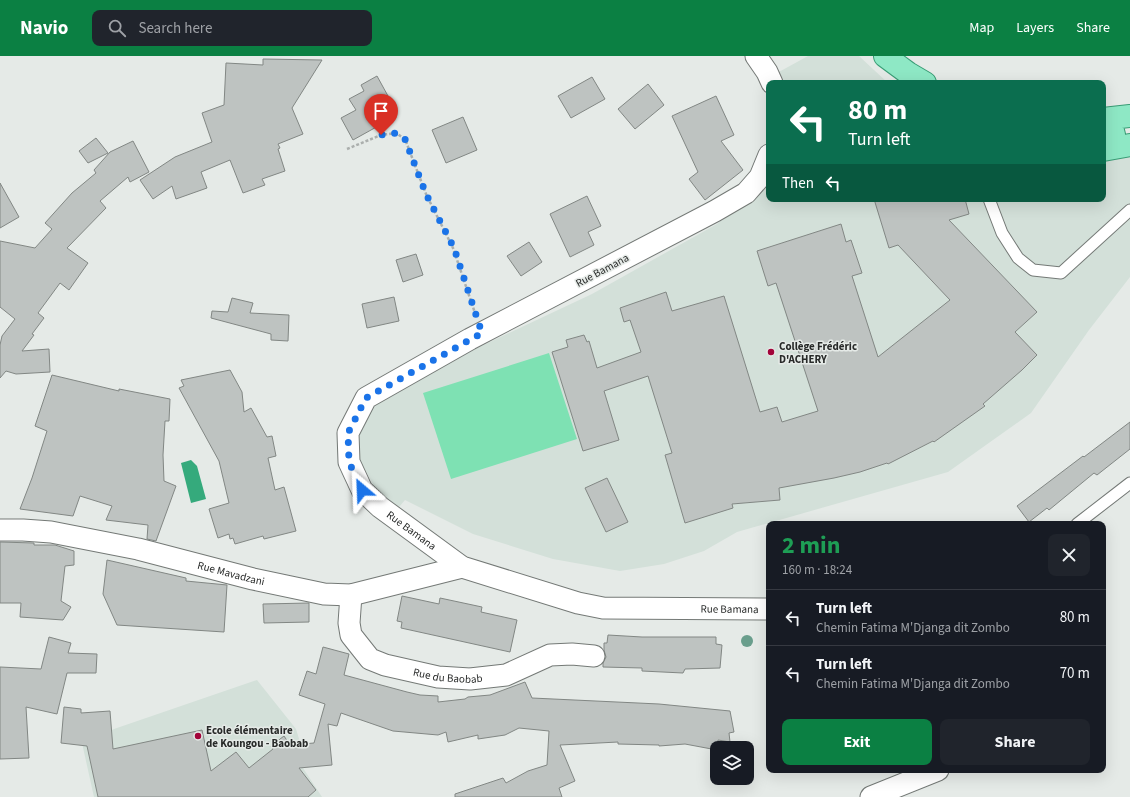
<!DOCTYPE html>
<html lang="en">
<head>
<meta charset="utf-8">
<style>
	body { margin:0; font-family:"Source Sans 3",sans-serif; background:#20242c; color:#f1f3f6; height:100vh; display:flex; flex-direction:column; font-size:15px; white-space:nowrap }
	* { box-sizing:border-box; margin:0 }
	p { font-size:13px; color:#9ea1a6 }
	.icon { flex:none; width:22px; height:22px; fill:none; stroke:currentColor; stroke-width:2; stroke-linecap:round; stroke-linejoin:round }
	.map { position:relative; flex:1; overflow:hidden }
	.sheet { position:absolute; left:766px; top:465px; width:340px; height:252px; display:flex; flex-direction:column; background:#171b24; border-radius:8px; box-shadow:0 4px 16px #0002 }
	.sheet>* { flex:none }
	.hud { position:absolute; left:766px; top:24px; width:340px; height:122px; border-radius:8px; box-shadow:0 4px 16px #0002; background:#0b6e4f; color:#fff; overflow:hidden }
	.buttons { position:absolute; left:710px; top:685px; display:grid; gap:8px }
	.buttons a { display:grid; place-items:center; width:44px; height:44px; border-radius:8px; background:#171b24; box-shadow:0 4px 16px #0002; font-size:20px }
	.pin { position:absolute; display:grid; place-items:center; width:34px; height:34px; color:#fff; margin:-41px -17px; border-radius:50% 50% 50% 0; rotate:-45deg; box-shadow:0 0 4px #0007 }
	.pin .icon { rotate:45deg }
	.me { position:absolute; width:44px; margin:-22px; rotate:334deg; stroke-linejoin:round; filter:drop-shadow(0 0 3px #0008) }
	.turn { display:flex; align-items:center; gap:14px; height:84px; padding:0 16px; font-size:18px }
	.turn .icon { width:52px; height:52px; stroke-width:2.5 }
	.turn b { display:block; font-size:28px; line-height:34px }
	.then { display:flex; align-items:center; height:38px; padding:0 16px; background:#0003; gap:8px; font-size:15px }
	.round { display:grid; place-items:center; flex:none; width:42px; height:42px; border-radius:8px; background:#20242c }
	.head { display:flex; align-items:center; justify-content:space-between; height:68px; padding:0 16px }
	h1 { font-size:24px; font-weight:700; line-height:30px; color:#1e9e55 }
	.action { display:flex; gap:8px; margin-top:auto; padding:8px 16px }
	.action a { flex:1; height:46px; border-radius:8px; background:#0b8043; color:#fff; font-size:16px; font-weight:700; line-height:46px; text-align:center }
	.action a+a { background:#20242c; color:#f1f3f6 }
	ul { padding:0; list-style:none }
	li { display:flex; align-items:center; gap:12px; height:56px; padding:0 16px; border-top:1px solid #363941 }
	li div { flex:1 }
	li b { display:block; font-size:15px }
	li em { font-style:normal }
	header { display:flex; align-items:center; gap:24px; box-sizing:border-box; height:56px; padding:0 20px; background:#0b8043; color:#fff }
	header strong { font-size:19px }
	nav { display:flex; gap:22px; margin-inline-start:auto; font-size:14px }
	.search { width:280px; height:36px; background:#20242c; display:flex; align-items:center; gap:10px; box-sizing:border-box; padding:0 14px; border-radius:8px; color:#9ea1a6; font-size:15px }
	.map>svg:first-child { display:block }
	.built { fill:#d3e0d9 }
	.green { fill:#7ee1b3 }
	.water { fill:#35aa7c }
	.building { fill:#bec3c1; stroke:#828784 }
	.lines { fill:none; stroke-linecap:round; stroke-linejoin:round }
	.lane-casing { stroke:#747976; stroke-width:13 }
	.street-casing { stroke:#747976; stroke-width:23 }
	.primary-casing { stroke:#399c75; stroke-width:24 }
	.path { stroke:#abafad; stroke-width:2.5; stroke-dasharray:3 2; stroke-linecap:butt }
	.lane { stroke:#fff; stroke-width:11 }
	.street { stroke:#fff; stroke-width:21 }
	.primary { stroke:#8ee8c5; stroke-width:22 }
	.tree { fill:#699e8c }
	.route { stroke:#1a73e8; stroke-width:7; stroke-dasharray:0 12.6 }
	.poi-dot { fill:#a20339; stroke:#e5eae7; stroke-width:1.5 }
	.labels { text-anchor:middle; stroke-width:3; stroke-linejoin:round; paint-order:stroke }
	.street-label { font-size:11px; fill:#282a29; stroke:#e5eae7 }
	.poi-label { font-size:11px; font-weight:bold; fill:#282a29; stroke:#e5eae7; text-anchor:start }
</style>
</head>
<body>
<header>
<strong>Navio</strong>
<div class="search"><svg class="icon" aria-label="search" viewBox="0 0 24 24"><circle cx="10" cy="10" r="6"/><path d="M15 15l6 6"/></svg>Search here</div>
<nav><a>Map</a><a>Layers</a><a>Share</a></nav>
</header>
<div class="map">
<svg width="1130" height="741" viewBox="0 0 1130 741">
	<rect width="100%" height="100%" fill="#e5eae7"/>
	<!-- built -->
	<path class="built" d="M808,0H859L888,27H780L777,17Z
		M1130,97V221L1089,274L1031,357L948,416L737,476L704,495L664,508L620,515L553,503L473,478L405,444L399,451L376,434L356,397L361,369L373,349L422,318L592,238L717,168L769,127V143H1103V101Z
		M257,624L296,673L306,706L303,712L322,741H94L82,687L114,673Z"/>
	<!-- green -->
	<path class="green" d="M549,297L577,383L451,423L423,337Z"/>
	<!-- water -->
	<path class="water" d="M191,404L197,410L206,443L191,447L181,407Z"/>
	<!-- building -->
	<path class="building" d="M263,3L322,4L292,52L303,78L278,88L280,92L278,93L285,115L262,123L265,129L243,137L230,104L201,116L207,132L176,143L172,130L153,143L140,124L175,101L212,86L202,57L224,49L226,7L263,9Z
		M377,20L388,40L380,44L382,47L380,48L389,64L353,84L341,62L356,54L349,43L364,35L361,29Z
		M592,21L605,43L571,62L558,40Z
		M648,28L664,49L635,73L618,53Z
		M716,40L734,79L721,85L743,114L705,144L689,123L698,116L672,60Z
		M463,61L477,94L446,107L432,74Z
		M96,82L108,97L88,107L79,95Z
		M133,85L149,116L130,126L128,121L100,145L106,152L67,192L88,207L69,234L60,227L38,257L44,262L32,278L34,279L22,295L49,293L50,316L16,318L6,315L0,322V289L2,280L15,263L0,251V185L35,192L52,173L45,167L72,137L96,117L94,114L110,96Z
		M0,127L19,161L0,172Z
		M587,140L601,170L588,176L594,189L570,201L550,158Z
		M874,143H965L969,158L949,164L1037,256L1015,276L1037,299L1022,314L983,348L985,350L934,386L933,385L888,408L887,407L860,416L834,422L779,432L780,444L732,448L733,452L685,467L665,399L672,397L648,320L604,335L619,384L583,395L552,296L568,291L566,284L584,279L587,286L589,285L597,312L641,296L630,264L624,266L620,252L666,236L672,255L724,240L760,356L777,351L782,366L818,355L776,227L768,230L757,195L841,168L846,186L851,184L862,217L852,220L878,301L950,244L898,189L889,192Z
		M529,186L542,206L521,220L507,200Z
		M416,198L423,219L403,226L396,204Z
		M394,241L399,265L367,272L362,248Z
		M232,242L253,247L250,257L289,259L288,285L271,284V278L211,262L212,255L228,256Z
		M230,314L242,336L244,356L251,352L267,381L272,380L276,400L268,402L275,434L284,431L296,475L264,483L263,480L235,488L233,482L230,483L229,478L218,482L209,453L229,447L219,405L179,332L184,330L181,324Z
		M52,319L119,335V333L170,343L169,365H165L163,399L164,425L176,430L156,485L147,483L148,469L106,464L112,450L80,440L73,460L20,453L32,422L47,375L35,370Z
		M1130,366V393L1097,419L1094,417L1049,454L1047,452L1029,466L1017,450L1083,400L1084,401Z
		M607,422L628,466L606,476L585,432Z
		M0,486L34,487V489H55L74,495V509L65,510L61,545L71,551L63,564L20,561L21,547H0Z
		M107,504L186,522V525L227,529L224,576L117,569L103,538Z
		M402,540L439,548L440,542L482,551L481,556L517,564L510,596L401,572L402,566L397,565Z
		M309,547V566L264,567L263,548Z
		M608,579L642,581H716V588L722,589L720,612L685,613L683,617L642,615V612L603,611V607L606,601L604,594V587H607Z
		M49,581L71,587L68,597L97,598L96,617H67L57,658L26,651L29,702L0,703V611L41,613Z
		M323,591L349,598L344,619L407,636L420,639L438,640V646L465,643L468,641L490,639L525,626L532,642L659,648L730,655L734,676L729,677L730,686L718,684V692H717V694L685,688L659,690V689L618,688V686L560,689L575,725L559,732L562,741H455V738L503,722L506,727L528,715L547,709L549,675L519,672L505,679L478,683V679L448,686L446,676L438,679L393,675L341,657L337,670L328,668L332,709L299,712L316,734L308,741H98L87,690L61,687L64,651L81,653V657L110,655L113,693L202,674L211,715L236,696L249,712L273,693L271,690L284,680L290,689L314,687L325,648L299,639L307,615L316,618Z"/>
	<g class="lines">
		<defs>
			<path id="lane" d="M989,143L1002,177L1018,202L1033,214L1061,217L1130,154
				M1077,468L1130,427"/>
			<g id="street">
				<path d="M756,0L767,16L772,27"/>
				<path id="s1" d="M769,99L760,121L746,137L715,155L470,283L366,342L348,377L349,406L362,434L380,451L462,511L578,547L603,552L769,553"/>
				<path id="s2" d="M0,474H23L51,476L138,493L253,523L324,538L351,539L462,511"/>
				<path id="s3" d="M351,539L349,567L351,579L370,603L385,609L438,621L470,623L506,619L550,599L572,598L594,600"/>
				<path d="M871,741L938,714"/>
			</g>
			<path id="primary" d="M885,0L908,17L925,27
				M1103,63L1130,60
				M1103,85L1111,83L1114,79L1110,63
				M1103,94L1130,89"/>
		</defs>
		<!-- lane casing -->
		<use href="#lane" class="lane-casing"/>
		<!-- street casing -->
		<use href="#street" class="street-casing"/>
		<!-- primary casing -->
		<use href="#primary" class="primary-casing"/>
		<!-- path -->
		<path class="path" d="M347,93L381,79L396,77L405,83L426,138L453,192L475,257"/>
		<!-- lane -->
		<use href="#lane" class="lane"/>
		<!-- street -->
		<use href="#street" class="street"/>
		<!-- primary -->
		<use href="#primary" class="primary"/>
	</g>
	<!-- trees -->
	<circle class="tree" cx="747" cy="585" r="6"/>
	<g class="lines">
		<!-- route -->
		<path class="route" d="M362,434L349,406L348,377L366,342L482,277L454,192L426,138L405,83L396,77L381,79"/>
	</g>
	<!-- markers -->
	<g class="poi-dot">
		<circle cx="771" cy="296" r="4"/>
		<circle cx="198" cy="680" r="4"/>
	</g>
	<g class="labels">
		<!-- street labels -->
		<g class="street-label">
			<text transform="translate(602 214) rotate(-28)" y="4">Rue Bamana</text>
			<text dy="4" stroke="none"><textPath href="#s1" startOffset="640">Rue Bamana</textPath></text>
			<text dy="4" stroke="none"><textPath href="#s2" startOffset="236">Rue Mavadzani</textPath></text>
			<text dy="4" stroke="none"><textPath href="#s1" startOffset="976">Rue Bamana</textPath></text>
			<text dy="4" stroke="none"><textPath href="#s3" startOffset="151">Rue du Baobab</textPath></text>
		</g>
		<!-- poi labels -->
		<g class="poi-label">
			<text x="779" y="294">Collège Frédéric<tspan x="779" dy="13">D'ACHERY</tspan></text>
			<text x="206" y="678">Ecole élémentaire<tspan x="206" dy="13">de Koungou - Baobab</tspan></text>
		</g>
	</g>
</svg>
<div class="buttons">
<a><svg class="icon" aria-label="layers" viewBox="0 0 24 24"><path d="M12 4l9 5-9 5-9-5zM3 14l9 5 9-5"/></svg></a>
</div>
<div class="pin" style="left:381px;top:79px;background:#d93025"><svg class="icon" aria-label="arrive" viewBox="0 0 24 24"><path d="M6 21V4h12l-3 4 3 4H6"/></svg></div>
<svg class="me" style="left:362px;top:434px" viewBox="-20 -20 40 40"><path d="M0-17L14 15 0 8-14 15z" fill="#1a73e8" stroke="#fff" stroke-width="4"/></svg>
<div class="hud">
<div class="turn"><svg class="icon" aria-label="left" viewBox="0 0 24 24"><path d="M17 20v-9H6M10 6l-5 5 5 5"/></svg><div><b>80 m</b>Turn left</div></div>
<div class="then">Then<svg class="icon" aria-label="left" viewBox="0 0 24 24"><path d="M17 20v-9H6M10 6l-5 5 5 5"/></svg></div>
</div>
<section class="sheet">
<div class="head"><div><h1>2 min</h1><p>160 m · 18:24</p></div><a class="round"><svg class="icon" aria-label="close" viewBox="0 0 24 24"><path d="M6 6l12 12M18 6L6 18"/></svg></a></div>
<ul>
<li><svg class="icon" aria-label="left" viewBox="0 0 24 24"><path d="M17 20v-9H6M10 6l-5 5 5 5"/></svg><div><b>Turn left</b><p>Chemin Fatima M'Djanga dit Zombo</p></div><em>80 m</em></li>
<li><svg class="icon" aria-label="left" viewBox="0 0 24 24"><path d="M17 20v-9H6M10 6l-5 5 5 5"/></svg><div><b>Turn left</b><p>Chemin Fatima M'Djanga dit Zombo</p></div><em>70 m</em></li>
</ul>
<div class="action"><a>Exit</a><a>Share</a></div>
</section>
</div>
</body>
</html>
